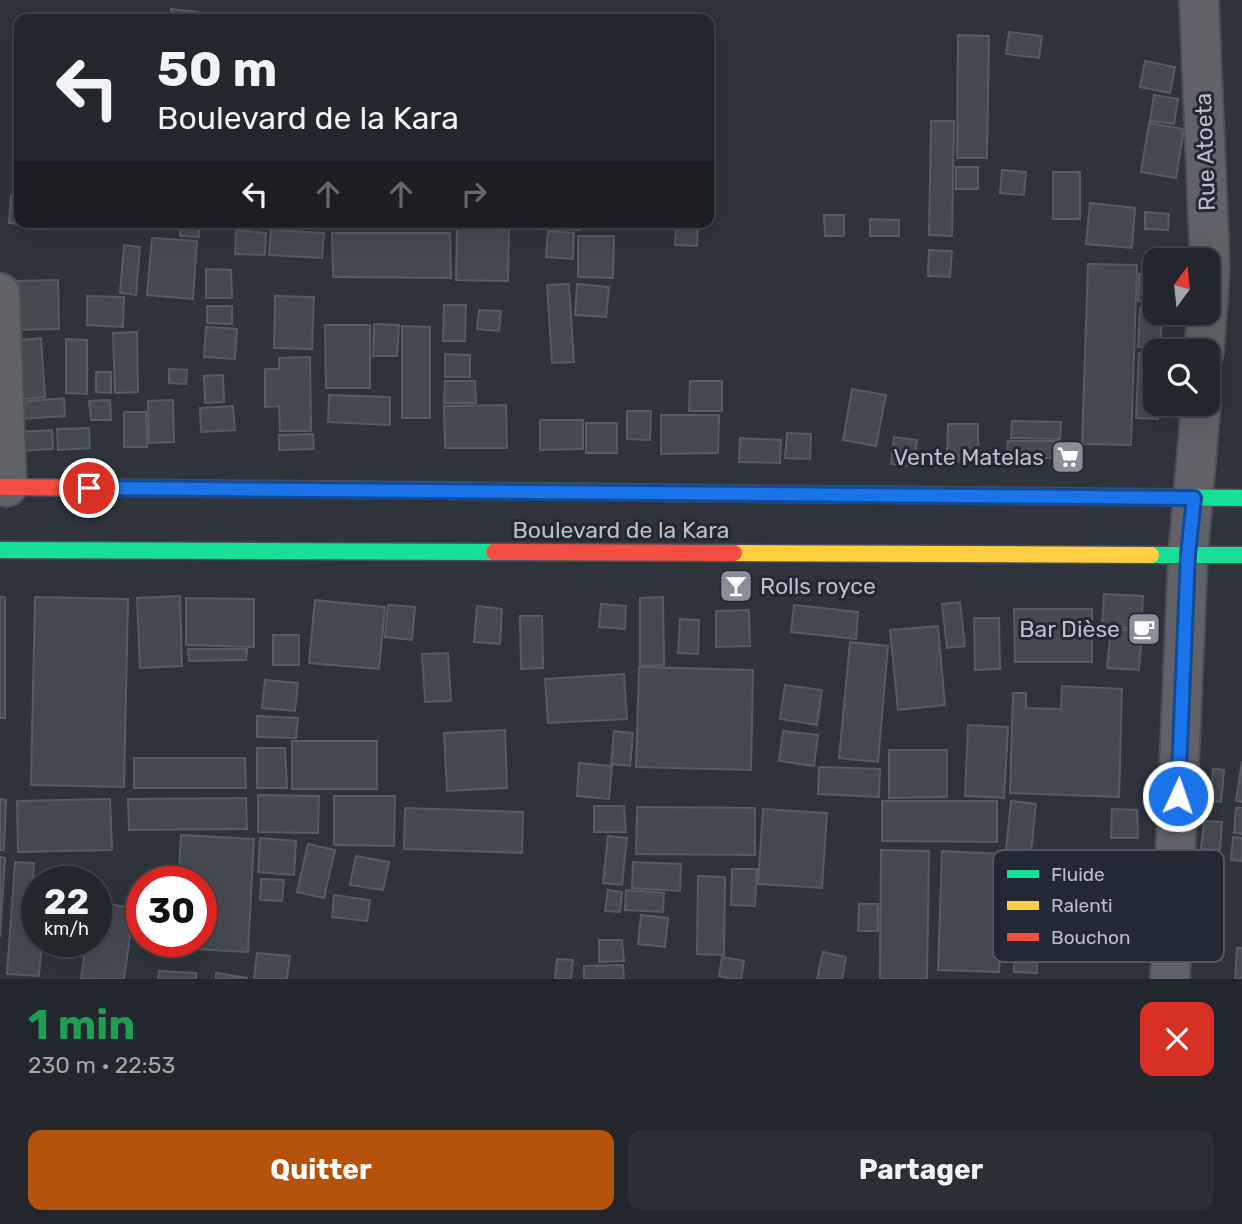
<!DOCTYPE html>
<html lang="fr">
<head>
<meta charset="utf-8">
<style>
	body { margin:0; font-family:Rubik,sans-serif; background:#2b2e34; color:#f1f3f6; height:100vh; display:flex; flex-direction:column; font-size:26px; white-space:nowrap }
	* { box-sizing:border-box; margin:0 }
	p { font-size:23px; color:#a3a5a9 }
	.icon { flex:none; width:38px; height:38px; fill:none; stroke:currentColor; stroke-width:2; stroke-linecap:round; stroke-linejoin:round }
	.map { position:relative; height:979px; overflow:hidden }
	.panel { display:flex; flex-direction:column; background:#23262c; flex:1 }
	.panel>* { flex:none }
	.hud { position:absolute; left:14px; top:14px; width:700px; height:214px; border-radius:14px; box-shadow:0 7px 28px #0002,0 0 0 2px #404348; background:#23262c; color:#f1f3f6; overflow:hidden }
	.needle { width:46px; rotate:15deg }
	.fabs { position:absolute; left:1143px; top:248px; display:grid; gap:14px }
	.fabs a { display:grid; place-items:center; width:77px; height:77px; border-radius:14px; background:#23262c; box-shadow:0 7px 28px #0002,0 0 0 2px #404348; font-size:35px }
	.speed { position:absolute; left:21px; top:866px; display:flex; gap:14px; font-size:35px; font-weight:700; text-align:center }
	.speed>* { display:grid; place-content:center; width:91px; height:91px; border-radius:50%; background:#23262c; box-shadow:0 7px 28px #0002,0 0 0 2px #404348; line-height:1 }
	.speed small { font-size:18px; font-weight:400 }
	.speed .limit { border:10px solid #d22; background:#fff; color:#111 }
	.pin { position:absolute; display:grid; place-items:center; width:60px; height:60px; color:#fff; margin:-30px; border:4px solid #fff; border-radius:50%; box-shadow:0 2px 7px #0007 }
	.me { position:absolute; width:77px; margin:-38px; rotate:3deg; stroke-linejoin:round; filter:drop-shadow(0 0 5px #0008) }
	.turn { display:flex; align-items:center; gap:24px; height:147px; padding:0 28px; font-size:32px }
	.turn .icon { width:91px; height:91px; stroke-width:2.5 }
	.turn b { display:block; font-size:49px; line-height:60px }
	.lanes { display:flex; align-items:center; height:66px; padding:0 28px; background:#0003; justify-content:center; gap:35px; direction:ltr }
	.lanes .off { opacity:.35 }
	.round { display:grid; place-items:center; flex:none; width:74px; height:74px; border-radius:14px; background:#2b2e34 }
	.overview { display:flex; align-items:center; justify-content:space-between; height:119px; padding:0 28px }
	h1 { font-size:42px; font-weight:700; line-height:52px; color:#1e9e55 }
	.button { display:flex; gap:14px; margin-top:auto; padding:14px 28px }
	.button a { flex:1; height:80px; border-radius:14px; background:#b45309; color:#fff; font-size:28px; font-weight:700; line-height:80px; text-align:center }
	.button a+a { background:#2b2e34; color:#f1f3f6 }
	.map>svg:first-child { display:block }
	.building { fill:#464950; stroke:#585b62; stroke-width:2 }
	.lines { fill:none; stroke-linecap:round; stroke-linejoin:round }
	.street-casing { stroke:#4d4f55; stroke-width:42 }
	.fast-casing { stroke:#4d4f55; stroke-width:19 }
	.slow-casing { stroke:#4d4f55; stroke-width:19 }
	.jam-casing { stroke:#4d4f55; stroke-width:19 }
	.street { stroke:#606268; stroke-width:38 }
	.fast { stroke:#16e098; stroke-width:16 }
	.slow { stroke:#ffcf43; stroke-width:16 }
	.jam { stroke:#f24e42; stroke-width:16 }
	.route-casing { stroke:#114b97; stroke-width:18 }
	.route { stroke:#1a73e8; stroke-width:12 }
	.labels { text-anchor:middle; stroke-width:6; stroke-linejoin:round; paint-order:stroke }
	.street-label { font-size:23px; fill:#bbbfca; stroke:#232835 }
	.poi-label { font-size:23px; fill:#bbbfca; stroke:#232835; text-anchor:end }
	.key { fill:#232835; stroke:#515562; stroke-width:2 }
	.key-label { font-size:19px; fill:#bbbfca }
</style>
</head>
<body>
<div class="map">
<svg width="1242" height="979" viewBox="0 0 1242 979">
	<rect width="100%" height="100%" fill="#2f333b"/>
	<!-- building -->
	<path class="building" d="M171,9L198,12L197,19H170Z
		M1009,32L1042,36L1039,58L1006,54Z
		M958,35L989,36L987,158H957Z
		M1145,61L1175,67L1170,93L1140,87Z
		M1154,95L1178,99L1174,124L1150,121Z
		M931,121H954L952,236L929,235Z
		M1149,123L1184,129L1176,178L1141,172Z
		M956,167H978V189H956Z
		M1002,170L1026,172L1024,195L1000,193Z
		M1053,172H1080V219H1053Z
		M11,196H19V222H46L45,226L9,223Z
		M1090,203L1135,208L1132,248L1086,244Z
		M1145,212L1169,214L1168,230L1145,229Z
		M824,215H844V236H825Z
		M870,219L899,220V236H870Z
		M181,222H199V237L180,236Z
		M213,222H227V228H213Z
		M233,222H321V224Z
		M455,222H513V225Z
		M533,222H580V230L533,229Z
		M602,222H640L639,229L602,227Z
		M676,222H698L697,246L675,245Z
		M457,229L509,230L508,281L456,280Z
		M236,230L266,233L265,255L235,254Z
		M271,230L324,233L322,258L269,255Z
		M548,231L574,233L573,259L546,257Z
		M332,233H450L451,278L333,277Z
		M578,236H614L613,278L578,277Z
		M152,238L197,241L193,299L147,295Z
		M124,245L140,247L136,295L120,293Z
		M929,250L952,251L950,277L928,276Z
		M1088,264L1137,265L1131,445L1082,444Z
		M206,269L231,270L232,298H206Z
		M1139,274L1155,275V302L1138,301Z
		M58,280L59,329L15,330L14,281Z
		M569,284L574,362L552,363L547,285Z
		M577,284L609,287L606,317L575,315Z
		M87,296L124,297L123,327L87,325Z
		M275,296L314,297L312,349L274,348Z
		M444,305H466L465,341H443Z
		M207,306H232V324L207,323Z
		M1140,308L1155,309V313H1162L1160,348L1138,347Z
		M479,310L501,311L499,331L477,329Z
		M374,324L399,325L397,356H373Z
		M325,325H370V388H326Z
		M402,326L430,327V418H402Z
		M206,327L237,329L235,359L204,357Z
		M137,332L138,392L115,393L113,333Z
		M41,338L45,397L14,400L10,341Z
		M66,339L87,340V394L66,393Z
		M1139,353L1155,355V404H1159L1158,419L1136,418Z
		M445,354L470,355V377H445Z
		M310,357L311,431H280L279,406L265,407V369H279V358Z
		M169,369L187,370L186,384L169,383Z
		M96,372H111V393L96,392Z
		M223,375L224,402L205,403L204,376Z
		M445,381H475L476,403H444Z
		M690,381H722V411H689Z
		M852,389L886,395L876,446L843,440Z
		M329,395L390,397V425L328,422Z
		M64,398L65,416L20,419L18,402Z
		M110,400L111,420H91L89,401Z
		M173,400L174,442L149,443L148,401Z
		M506,405L507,448H445L444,406Z
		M233,406L235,430L201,432L200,408Z
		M627,411H651L650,440L627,439Z
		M124,412H146L147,447H124Z
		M661,415H719L718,453L661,454Z
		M540,420H583V449L540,450Z
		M1012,421L1061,422L1060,439L1011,438Z
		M586,423H617V453H586Z
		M948,424H978V462L947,461Z
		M89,428L90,448L58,450L57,429Z
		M52,430L53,449L18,451L17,432Z
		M787,433L811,434L810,459L785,458Z
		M313,434L314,449L279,450V435Z
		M894,437L917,440L914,467L891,464Z
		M740,438L781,440L780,463L739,462Z
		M1008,441H1059V458H1007Z
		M1104,594L1143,596L1141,629L1102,626Z
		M180,596L182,666L140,668L137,598Z
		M0,597H5V718H0Z
		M35,597L128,599L124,787L31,785Z
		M663,597L664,665L640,666V598Z
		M186,598L254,599V647L186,645Z
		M315,600L385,607L379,669L309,663Z
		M960,602L965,646L947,648L942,604Z
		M601,604L626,606L625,629L599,627Z
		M388,605L415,607L412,640L385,637Z
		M794,605L858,612L856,639L791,632Z
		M477,606L502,609L500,644L474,642Z
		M1014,609H1092V662H1015Z
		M749,610L750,646L716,647V611Z
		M520,616H542L543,668L521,669Z
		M974,618H999L1000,669L975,670Z
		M680,619L699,620L698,654L678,653Z
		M938,626L945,705L898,710L890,630Z
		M1111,629L1142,631L1139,670L1107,668Z
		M273,635H299V665H273Z
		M850,642L888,646L878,762L839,758Z
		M188,649H247L246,660L189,661Z
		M448,653L451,701L425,702L422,654Z
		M639,667L753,670L751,770L636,767Z
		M624,674L627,719L548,723L545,679Z
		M265,680L298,683L295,711L262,708Z
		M785,685L822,690L817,725L780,719Z
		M1062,686L1122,689L1119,797L1010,793L1013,693H1026V708L1061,709Z
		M257,716L298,718L296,738L257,737Z
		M968,725L1008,727L1004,798L965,796Z
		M505,730L507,788L447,791L444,733Z
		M614,731L633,733L630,766L611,764Z
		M783,731L818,735L814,766L779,761Z
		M292,741H377V789H292Z
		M257,748H285L287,788H257Z
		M889,750H947V797L889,798Z
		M134,758H245L246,788H134Z
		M1242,761V802L1236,801Z
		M579,763L612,766L609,799L577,796Z
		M819,767L880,769L879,797L818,794Z
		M1213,769L1224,770L1221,802L1210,801Z
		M258,795L319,796L318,833L258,832Z
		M334,796H395L394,846L334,845Z
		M246,798L247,829L129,830L128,799Z
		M0,799L6,800L4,850H0Z
		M110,799L112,850L18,852L17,801Z
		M882,801H997V842L882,841Z
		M1011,801L1036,804L1031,853L1006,850Z
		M594,806H624L626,832H594Z
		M637,807L755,808V855L636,854Z
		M405,808L523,812L522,853L404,849Z
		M1236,808H1242V834L1234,833Z
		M763,809L827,813L822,888L758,884Z
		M1112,809L1137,810L1138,838H1111Z
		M1204,821L1222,822L1220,850L1201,849Z
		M181,835L254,839L248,952L174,948V942H201V882H178Z
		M608,836L627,838L622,885L603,883Z
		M1233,837L1242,838V861L1231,860Z
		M260,838L296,841L294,875L258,872Z
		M308,844L335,850L324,898L297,892Z
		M881,850L929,851L927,979H880Z
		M942,851L1005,854L999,972L938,970Z
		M356,856L389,862L383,890L350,885Z
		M0,857L5,858L0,937Z
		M15,862L34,863L33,880L46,881L37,882V942H42L39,976L7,974Z
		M633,862L681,864L680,891L632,888Z
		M732,869H757L755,906L731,905Z
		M698,876L725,877L724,955L697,954Z
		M261,879L284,880L282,901L260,900Z
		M608,890L622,892L620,912L605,911Z
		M626,890L664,893L663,912L625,910Z
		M334,895L370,900L367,921L332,917Z
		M96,902L134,908L124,979H81L86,942H96Z
		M859,904H878V931H858Z
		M1015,909H1038L1037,973L1014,972Z
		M641,915L668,918L665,947L638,944Z
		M599,940H622L624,961L599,962Z
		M1237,948H1242V979H1235Z
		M823,952L846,957L842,979H817Z
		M257,953L290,956L287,979H254Z
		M722,957L744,961L741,979H731L719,976Z
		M557,959L573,960L571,979H555Z
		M623,965L624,979H584V966Z
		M159,971L196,973V979H158Z
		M216,973L248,978L216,979Z"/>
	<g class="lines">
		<defs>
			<path id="street" d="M1199,0L1210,266L1208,304
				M0,293L7,487
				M1204,352L1207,313
				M1170,979L1188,555L1201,404"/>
			<path id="fast" d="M688,493L1242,498
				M0,550L494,552
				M1151,555H1242"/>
			<path id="slow" d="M270,489L688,493
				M734,553L1151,555"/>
			<path id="jam" d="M0,487L270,489
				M494,552L734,553"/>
		</defs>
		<!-- street casing -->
		<use href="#street" class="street-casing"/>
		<!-- fast casing -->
		<use href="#fast" class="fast-casing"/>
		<!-- slow casing -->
		<use href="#slow" class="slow-casing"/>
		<!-- jam casing -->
		<use href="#jam" class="jam-casing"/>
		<!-- street -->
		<use href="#street" class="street"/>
		<!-- fast -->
		<use href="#fast" class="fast"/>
		<!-- slow -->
		<use href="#slow" class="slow"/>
		<!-- jam -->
		<use href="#jam" class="jam"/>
	</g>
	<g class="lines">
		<defs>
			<path id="route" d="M89,488L1194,498L1188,555L1178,796"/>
		</defs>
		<!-- route casing -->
		<use href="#route" class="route-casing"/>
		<!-- route -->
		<use href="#route" class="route"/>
	</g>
	<!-- icons -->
	<defs>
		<symbol id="supermarket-square" viewBox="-11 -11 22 22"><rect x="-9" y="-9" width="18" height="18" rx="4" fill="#8a8e98" stroke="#232835"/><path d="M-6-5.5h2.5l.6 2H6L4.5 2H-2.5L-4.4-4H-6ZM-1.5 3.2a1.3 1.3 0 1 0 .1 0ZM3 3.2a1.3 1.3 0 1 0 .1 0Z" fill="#fff"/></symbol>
		<symbol id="bar-square" viewBox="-11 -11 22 22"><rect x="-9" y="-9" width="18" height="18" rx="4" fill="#8a8e98" stroke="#232835"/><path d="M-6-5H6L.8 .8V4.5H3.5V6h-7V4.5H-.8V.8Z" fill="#fff"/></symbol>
		<symbol id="cafe-square" viewBox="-11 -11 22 22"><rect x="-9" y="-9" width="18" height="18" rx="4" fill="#8a8e98" stroke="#232835"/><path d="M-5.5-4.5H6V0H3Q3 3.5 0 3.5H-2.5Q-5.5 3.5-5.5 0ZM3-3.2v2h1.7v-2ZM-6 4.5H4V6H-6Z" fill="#fff"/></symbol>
	</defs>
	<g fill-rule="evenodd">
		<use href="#supermarket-square" x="1049" y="438" width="38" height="38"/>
		<use href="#bar-square" x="717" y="567" width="38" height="38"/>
		<use href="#cafe-square" x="1125" y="610" width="38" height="38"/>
	</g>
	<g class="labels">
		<!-- street labels -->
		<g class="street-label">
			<text transform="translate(1205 152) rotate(-92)" y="8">Rue Atoeta</text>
			<text x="621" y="538">Boulevard de la Kara</text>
		</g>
		<!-- poi labels -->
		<g class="poi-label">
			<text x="1044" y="465">Vente Matelas</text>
			<text x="760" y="594" text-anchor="start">Rolls royce</text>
			<text x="1120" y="637">Bar Dièse</text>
		</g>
	</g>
	<!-- legend -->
	<rect x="993" y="850" width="231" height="112" rx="10" class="key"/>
	<rect x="1007" y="870" width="32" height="8" fill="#16e098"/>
	<rect x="1007" y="901" width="32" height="9" fill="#ffcf43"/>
	<rect x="1007" y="933" width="32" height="8" fill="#f24e42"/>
	<g class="key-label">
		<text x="1051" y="881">Fluide</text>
		<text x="1051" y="912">Ralenti</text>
		<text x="1051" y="944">Bouchon</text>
	</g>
</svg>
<div class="fabs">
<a><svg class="needle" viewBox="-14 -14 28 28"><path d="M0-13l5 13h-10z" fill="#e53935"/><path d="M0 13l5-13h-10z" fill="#a3a5a9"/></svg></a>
<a><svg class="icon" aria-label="search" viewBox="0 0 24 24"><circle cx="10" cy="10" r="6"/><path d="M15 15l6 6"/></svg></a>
</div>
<div class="speed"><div>22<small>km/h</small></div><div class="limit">30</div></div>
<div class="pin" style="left:89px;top:488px;background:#d93025"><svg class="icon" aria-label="arrive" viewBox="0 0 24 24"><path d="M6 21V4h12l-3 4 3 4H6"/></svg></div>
<svg class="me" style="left:1178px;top:796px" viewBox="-20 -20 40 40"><circle r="17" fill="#1a73e8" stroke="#fff" stroke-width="3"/><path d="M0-11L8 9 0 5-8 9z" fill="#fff"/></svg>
<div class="hud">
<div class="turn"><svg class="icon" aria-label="left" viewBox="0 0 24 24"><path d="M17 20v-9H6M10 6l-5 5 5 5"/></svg><div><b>50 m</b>Boulevard de la Kara</div></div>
<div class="lanes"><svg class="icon" aria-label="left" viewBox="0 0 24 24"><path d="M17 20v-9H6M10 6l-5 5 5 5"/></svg><svg class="icon off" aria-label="ahead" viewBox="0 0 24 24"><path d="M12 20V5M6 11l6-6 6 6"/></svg><svg class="icon off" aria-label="ahead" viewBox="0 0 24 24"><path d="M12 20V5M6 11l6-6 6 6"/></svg><svg class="icon off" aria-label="right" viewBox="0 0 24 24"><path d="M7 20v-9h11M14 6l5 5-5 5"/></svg></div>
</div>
</div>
<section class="panel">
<div class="overview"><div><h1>1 min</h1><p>230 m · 22:53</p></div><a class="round" style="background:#d93025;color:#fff"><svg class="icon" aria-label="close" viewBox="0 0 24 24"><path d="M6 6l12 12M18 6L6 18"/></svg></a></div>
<div class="button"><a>Quitter</a><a>Partager</a></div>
</section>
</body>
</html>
